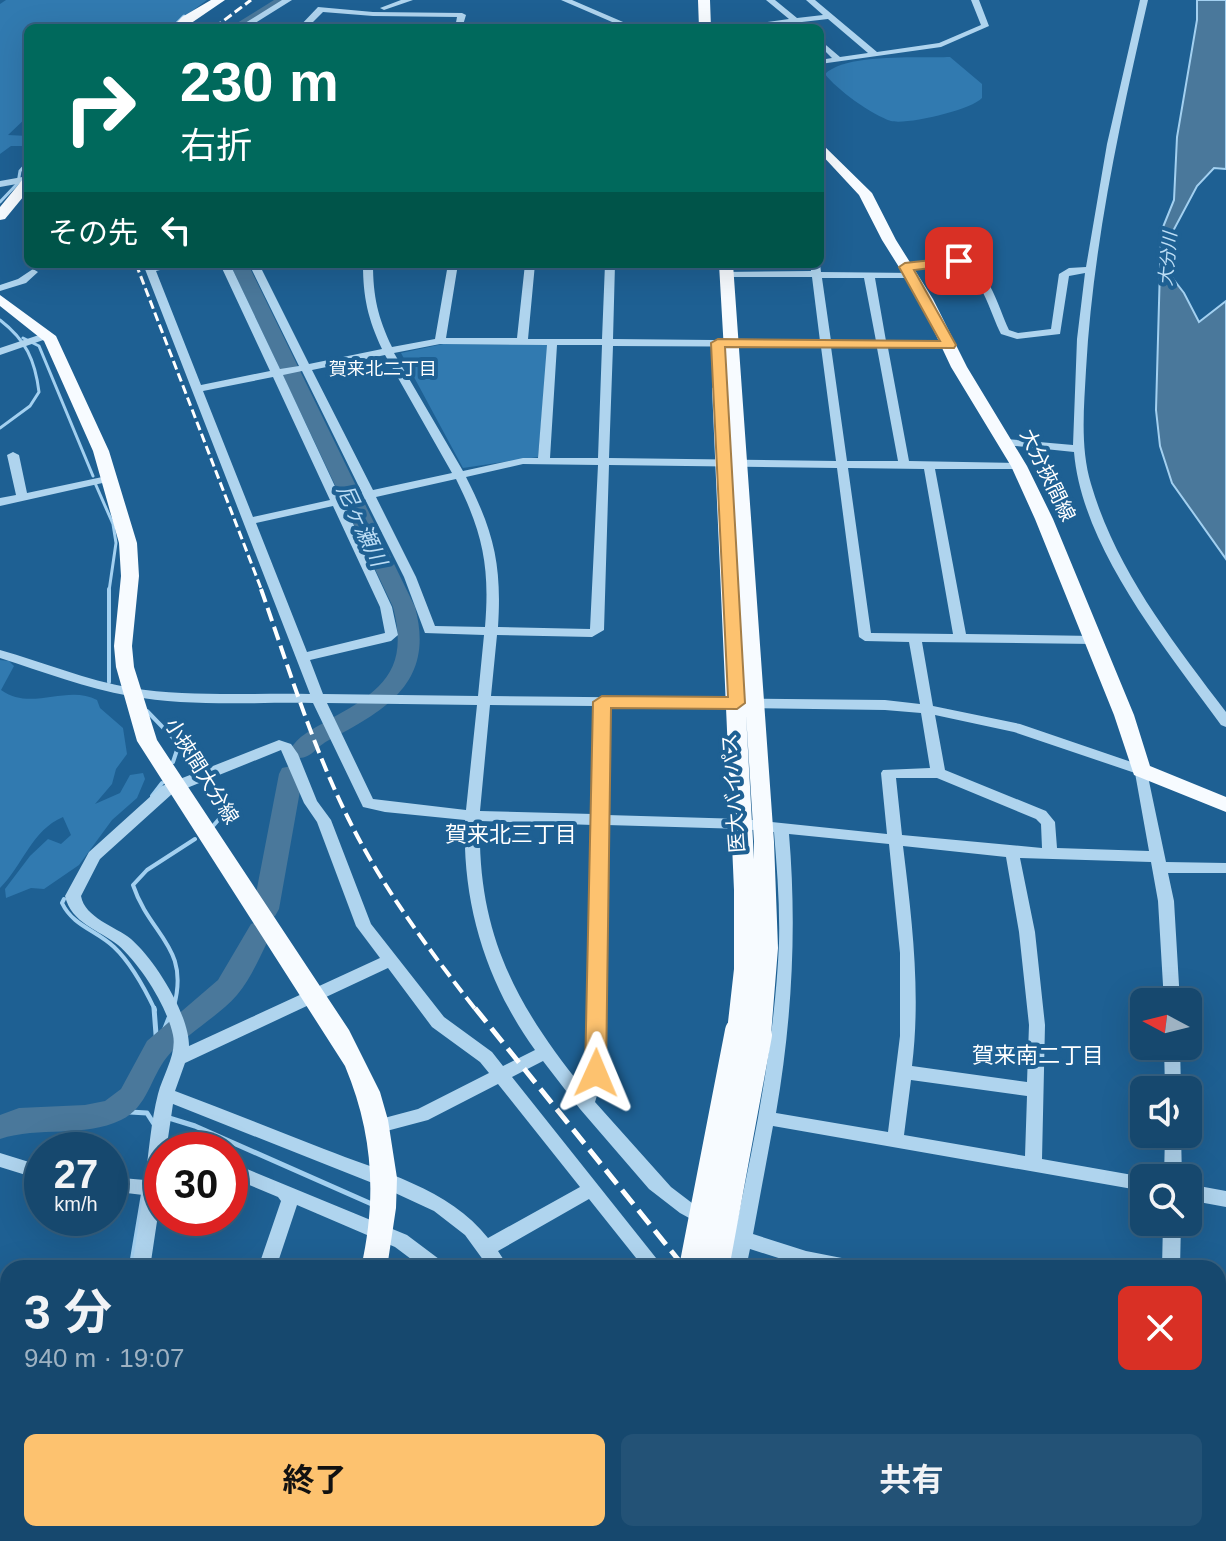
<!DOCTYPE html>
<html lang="ja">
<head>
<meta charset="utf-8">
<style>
	body { margin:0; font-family:Arial,"Noto Sans JP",sans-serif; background:#235276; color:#f1f3f6; height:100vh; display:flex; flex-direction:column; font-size:30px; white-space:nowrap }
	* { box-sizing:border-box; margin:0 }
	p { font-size:26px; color:#9eb2c2 }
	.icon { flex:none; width:44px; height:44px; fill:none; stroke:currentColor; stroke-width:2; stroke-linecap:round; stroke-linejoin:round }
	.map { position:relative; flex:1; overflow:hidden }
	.details { position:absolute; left:0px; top:1260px; width:1226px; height:282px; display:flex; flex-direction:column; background:#16486e; border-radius:24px 24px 0 0; box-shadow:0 8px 32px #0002,0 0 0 2px #356081 }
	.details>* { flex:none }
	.hud { position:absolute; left:24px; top:24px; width:800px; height:244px; border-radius:12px; box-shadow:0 8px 32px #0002,0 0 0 2px #356081; background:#00695c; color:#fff; overflow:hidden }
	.needle { width:52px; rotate:277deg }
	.controls { position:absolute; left:1130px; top:988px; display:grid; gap:16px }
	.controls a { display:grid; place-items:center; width:72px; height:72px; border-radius:12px; background:#16486e; box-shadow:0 8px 32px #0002,0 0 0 2px #356081; font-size:40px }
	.speed { position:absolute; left:24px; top:1132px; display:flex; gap:16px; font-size:40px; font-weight:700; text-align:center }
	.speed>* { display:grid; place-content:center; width:104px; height:104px; border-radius:50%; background:#16486e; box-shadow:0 8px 32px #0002,0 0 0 2px #356081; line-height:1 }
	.speed small { font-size:20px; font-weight:400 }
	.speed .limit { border:12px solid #d22; background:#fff; color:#111 }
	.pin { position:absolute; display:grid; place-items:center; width:68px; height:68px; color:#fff; margin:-34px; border-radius:16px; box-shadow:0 4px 12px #0006 }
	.me { position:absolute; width:88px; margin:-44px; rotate:1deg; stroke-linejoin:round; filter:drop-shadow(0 0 6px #0008) }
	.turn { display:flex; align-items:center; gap:28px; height:168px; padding:0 24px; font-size:36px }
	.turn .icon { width:104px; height:104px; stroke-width:2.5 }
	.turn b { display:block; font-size:56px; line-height:68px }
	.then { display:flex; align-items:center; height:76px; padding:0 24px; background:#0003; gap:16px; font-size:30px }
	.round { display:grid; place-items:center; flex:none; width:84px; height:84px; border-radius:12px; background:#235276 }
	.overview { display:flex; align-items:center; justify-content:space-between; height:136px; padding:0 24px }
	h1 { font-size:48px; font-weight:700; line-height:60px }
	.button { display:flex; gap:16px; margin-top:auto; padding:16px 24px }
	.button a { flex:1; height:92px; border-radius:12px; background:#fdc26f; color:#111; font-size:32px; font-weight:700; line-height:92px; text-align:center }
	.button a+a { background:#235276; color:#f1f3f6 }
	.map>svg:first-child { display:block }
	.green { fill:#317ab0 }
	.water { fill:#4a789b; stroke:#a3d0f0; stroke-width:2 }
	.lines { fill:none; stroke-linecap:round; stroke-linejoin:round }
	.stream-far2 { stroke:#a3d0f0; stroke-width:3 }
	.stream-far1 { stroke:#a3d0f0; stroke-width:4 }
	.stream { stroke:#a3d0f0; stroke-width:5 }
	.river { fill:#4a789b; fill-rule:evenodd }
	.minor { fill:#afd4ee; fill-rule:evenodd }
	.major { fill:#f7fbff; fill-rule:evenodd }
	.rail-far2 { stroke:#fff; stroke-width:3; stroke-dasharray:9 4; stroke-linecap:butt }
	.rail-far1 { stroke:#fff; stroke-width:4; stroke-dasharray:14 6; stroke-linecap:butt }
	.rail { stroke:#fff; stroke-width:5; stroke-dasharray:18 8; stroke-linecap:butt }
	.major-bridge { stroke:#f7fbff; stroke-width:26 }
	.route { fill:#fdc26f; stroke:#a47e48; stroke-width:2 }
	.labels { text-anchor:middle; stroke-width:8; stroke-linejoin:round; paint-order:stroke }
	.far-water-label { font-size:18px; font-style:italic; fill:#bcddf5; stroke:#1e6093 }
	.far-neighbourhood-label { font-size:18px; fill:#fff; stroke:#1e6093 }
	.street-label { font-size:20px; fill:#fff; stroke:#1e6093 }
	.water-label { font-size:22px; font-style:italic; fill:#bcddf5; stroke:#1e6093 }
	.neighbourhood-label { font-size:22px; fill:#fff; stroke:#1e6093 }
</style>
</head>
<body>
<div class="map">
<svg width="1226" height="1541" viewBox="0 0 1226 1541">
	<rect width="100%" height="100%" fill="#1e6093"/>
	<!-- green -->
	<path class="green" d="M6,0H207L169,28H28V116L8,135L28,136V146H11L0,154V4Z
		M950,57L982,84V98C971,110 907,125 891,121C872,115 836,89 825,74C845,53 920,58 950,57Z
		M443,344L548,345L538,457L463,468L401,353Z
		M0,660L9,661L14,666L1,690C31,712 67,684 97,700L100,708L123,728L127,754L116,769L112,784L95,804L120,793L130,775L143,773L145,779L137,798L112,820L79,865L44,889L31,888L6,898L5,889L30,856L48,839L61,844L71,835L63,817C32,830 23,865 0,888Z"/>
	<!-- water -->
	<path class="water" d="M1197,0H1226V169L1214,168L1197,186L1172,233L1167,271L1184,293L1199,322L1226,301V559L1172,483L1160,446L1156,410L1161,232L1174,200L1177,137L1197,20Z"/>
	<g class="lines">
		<!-- stream-far2 -->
		<path class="stream-far2" d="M172,28L184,16
			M0,202L18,183L20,171L28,162
			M0,320C26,340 35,360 39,392L30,406L0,428
			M23,338L39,346L93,476
			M95,483L113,524L116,543L109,591"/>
		<!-- stream-far1 -->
		<path class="stream-far1" d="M109,589V682
			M147,711L179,744L173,762
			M152,796L162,783
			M213,826L234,802
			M64,899L62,903C73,926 96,930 114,947C131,963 145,989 155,1010
			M174,1006C190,946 150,936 133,885L147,870L195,839"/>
		<!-- stream -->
		<path class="stream" d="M154,1008L157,1047
			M157,1049L169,1018
			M113,1111L147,1113L154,1124
			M169,1118L195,1126L374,1205
			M131,1268L144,1191
			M70,1541L72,1534"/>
		<!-- river -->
		<path class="river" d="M274,0H291L246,28H229Z
			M230,264H248L415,607C435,681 388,709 329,740C315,747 310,762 293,757L289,751C299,735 311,730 327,721C380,692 410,672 393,607Z
			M291,766L300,768L303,774L279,909L275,916L266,919L257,916L253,909L279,774L282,768Z
			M260,921L269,924L273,931C262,951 252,978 237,995C217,1018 186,1033 167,1057C150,1078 148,1107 121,1120C84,1138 39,1126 0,1139V1115L19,1108L85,1105L105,1101L121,1089L147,1041L218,980L251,924Z"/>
		<!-- minor -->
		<path class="minor" d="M282,0H292L247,28H237Z
			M401,0H413L384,10L380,8Z
			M561,0H572L637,28H626Z
			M766,0H775L797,18L823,15L806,0H815L877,52L939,43L981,25L971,0H979L989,26L941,47L820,64V60L832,58L820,46V40L840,57L868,53L828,19L802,22L805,25L801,27L794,23L760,28V23L789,19Z
			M1140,0H1148C1120,122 1093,244 1086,370C1084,407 1080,448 1091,484C1116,570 1173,642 1226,712V727L1221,725C1166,649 1082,548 1074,452L1006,445L1000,442L1006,439L1073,445L1077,339L1085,273L1069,276L1060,334L1017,339L1001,334C991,315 979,267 955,263C939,261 920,268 905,270L900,267L905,264C921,262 939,255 955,257C988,261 997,305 1009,330L1018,333L1051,329L1059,274L1069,268L1086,267L1107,144Z
			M318,7L373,12L462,13L466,15L463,25L481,26L485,28H455L457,17L373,16L323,12L307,28H298Z
			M28,176V182L0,187V181Z
			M143,264H184L156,271L201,385L270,371L220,264H230L280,369L299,366L249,264H259L309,364L382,349C368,319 363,297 363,264H373C373,296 378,318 392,347L435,339L448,264H458L446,338H517L525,264H535L528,339H602L605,264H615L613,339L820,341L812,277H727L722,274L723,272L811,271L810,264H820L821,272L914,273V277L910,278H875L886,341L949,342L954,345L949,348H888L909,461L1019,463L1025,466L1019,469H935L966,634L1094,636L1100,640L1094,644L922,642L933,706L1020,724L1146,767L1166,862L1226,863V873H1168L1174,901L1180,1002H1164L1158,901L1151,862L1020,858L1035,932L1045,1025L1042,1159L1144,1177L1148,1178H1144V1191L773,1126L753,1234L806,1251L852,1260L858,1262L861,1268H810L750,1249L746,1268H728L733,1242L680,1213L649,1189L580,1109L543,1061L512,1077L664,1268H644L589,1199L498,1251L509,1268H489L465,1235L434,1211L380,1186L173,1104L168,1138L190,1145L193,1150H162V1188L150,1268H132L143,1195L110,1191V1177L145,1180C149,1152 151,1121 158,1094C163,1075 177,1054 173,1035C167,1006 140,964 118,945C99,930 71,923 65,896L89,852L162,786L274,742L279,740L291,744L298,754L317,801L331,820L371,924L444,1017L492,1052L503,1066L535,1050C486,982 462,904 465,820L385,812L363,807L313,703C253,702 189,707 130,696C86,688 43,672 0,658V650C43,662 86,680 131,688C189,697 251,693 310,694ZM822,278H864L876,341H831ZM440,344L547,345L538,458H523L463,471L394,353ZM557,345H602L598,458H550ZM613,346L821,347L836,461L609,458ZM831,347L877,348L898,461H847ZM385,355L452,473L373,490L312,370ZM302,371L362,493L340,497L283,375ZM273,377L330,500L253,517L203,391ZM523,464L598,465L590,629L498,627C502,565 494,532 466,477ZM609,465L837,468L859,637L865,641L909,642L920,704L885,700L491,696L497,635L592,637L604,630ZM848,468L924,469L953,634L871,633ZM456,479C483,533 490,567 485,627L435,626L416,577L376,497ZM365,499L404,577L425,633L484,635L478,696L323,694L310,660L391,641L398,635L392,607L344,504ZM333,506L380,607L385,633L307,652L256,523ZM327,703L477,705L466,810L373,799ZM490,705L595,706L593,814L480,811ZM609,706L885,710L921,713L930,768L883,770L881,773L887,834L743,819L607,815ZM935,715L1014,732L1135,773L1149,851L1057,848L1055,822L1046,811L945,770ZM281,750L304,803L317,822L356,926L380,958L189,1046C189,1014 155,960 131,939C115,926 85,918 81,896L100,859L172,794ZM896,778H937L1036,819L1041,824L1042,848L902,835ZM480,821L593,825L588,1073L583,1088C515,1004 477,932 480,821ZM607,825L743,829L774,832C777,869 780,906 779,943C775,1039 756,1133 736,1227L692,1203L671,1187L595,1102L604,1073ZM789,834L889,844L900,953V1036L888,1132L776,1113C792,1020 797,928 789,834ZM903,846L1006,857L1019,932L1029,1025L1027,1082L912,1066C921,992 912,920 903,846ZM388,968L432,1027L480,1062L489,1073L418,1109L373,1121L371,1126L373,1131L379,1133L428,1120L498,1084L580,1187L488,1238C450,1189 380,1171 324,1149C274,1129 225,1110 175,1091L185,1063ZM911,1080L1027,1096L1025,1156L904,1135Z
			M33,269L38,272L26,283L0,291V285L18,279Z
			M48,332L53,335L52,337L0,355V348Z
			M13,452L19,455L27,493L107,476L113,479L107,482L0,506V498L16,495L7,455Z
			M1164,1046H1180L1181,1090H1165Z
			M1165,1134H1181L1182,1178H1164Z
			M0,1153L42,1166V1180L0,1167Z
			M230,1162L407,1235L443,1262L446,1268H423L395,1247L297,1205L276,1268H258L281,1201L278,1197L230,1177Z
			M1188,1184L1226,1191V1207L1188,1200Z
			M1163,1222H1181L1180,1268H1162Z
			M0,1327L8,1329V1347L0,1345Z
			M72,1534H92L91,1541H71Z
			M154,1534H174L172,1541H152Z
			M447,1534H467L465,1541H445Z
			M600,1534H620L618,1541H598Z
			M681,1534H701L700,1541H680Z
			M815,1534H840L843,1541H818Z
			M1110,1534H1146L1149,1541H1113Z"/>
		<!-- major -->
		<path class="major" d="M211,0H225L184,28H172L182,17Z
			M698,0H710L711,28H699Z
			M820,142L872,193L896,240L933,299L967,367L1027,466L1053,519L1134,715L1150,766L1226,797V812L1134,775L1114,715L1035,519L1011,466L951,367L919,299L882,240L859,195L820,153Z
			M28,178V191L5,219L0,220V207L23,179Z
			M719,264H733L774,842L778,948L771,1035L767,1042L759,1044L751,1042L747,1035L738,1040L730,1037L727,1031L734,969V890L712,388L720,383L726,386ZM746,714L754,842V859Z
			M0,295L56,336L109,451L137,543L139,576L132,646L134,667L157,740L349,1030L380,1092L388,1120L397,1178L396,1208L387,1268H361C377,1197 373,1133 345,1066L137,741L116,667L114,646L121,576L119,543L93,451L44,341L0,306Z
			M271,1534H299L297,1541H269Z
			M626,1534H678L676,1541H624Z"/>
		<!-- rail-far2 -->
		<path class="rail-far2" d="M214,28L251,0
			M136,264L262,591"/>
		<!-- rail-far1 -->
		<path class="rail-far1" d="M261,589C288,666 312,745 348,818C382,887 429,950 476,1010"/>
		<!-- rail -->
		<path class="rail" d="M475,1008L685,1268
			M1061,1534L1079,1541"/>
		<!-- major-bridge -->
		<path class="major-bridge" d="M692,1268L738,1031
			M716,1268L759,1035"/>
	</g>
	<!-- route -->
	<path class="route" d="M959,257L966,261L964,264L914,270L956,345L954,348L725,347L745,703L737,709L611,708L606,1073L603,1079L596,1082L588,1079L585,1073L593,702L602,696L728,697L711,343L718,339L940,341L899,267L905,263Z"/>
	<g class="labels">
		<!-- far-water labels -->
		<g class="far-water-label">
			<text transform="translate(1168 259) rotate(-85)" y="6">大分川</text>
		</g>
		<!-- far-neighbourhood labels -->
		<g class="far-neighbourhood-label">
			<text x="383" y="375">賀来北二丁目</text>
		</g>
		<!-- street labels -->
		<g class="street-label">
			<text transform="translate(1048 475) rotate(64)" y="7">大分挾間線</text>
			<text transform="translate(202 771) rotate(58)" y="7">小挾間大分線</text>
			<text transform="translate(733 793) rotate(-94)" y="7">医大バイパス</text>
		</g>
		<!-- water labels -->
		<g class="water-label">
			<text transform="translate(362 525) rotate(65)" y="8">尼ヶ瀬川</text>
		</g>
		<!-- neighbourhood labels -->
		<g class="neighbourhood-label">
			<text x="511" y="842">賀来北三丁目</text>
			<text x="1038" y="1063">賀来南二丁目</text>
		</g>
	</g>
</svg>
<div class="controls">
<a><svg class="needle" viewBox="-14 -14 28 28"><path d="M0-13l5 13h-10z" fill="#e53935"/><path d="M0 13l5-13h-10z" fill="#9eb2c2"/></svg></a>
<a><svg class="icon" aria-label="sound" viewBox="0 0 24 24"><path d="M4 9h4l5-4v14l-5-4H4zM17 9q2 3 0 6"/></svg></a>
<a><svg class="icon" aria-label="search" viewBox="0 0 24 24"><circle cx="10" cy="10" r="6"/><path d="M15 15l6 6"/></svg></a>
</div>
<div class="speed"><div>27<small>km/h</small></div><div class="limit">30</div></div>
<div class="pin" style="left:959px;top:261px;background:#d93025"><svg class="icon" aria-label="arrive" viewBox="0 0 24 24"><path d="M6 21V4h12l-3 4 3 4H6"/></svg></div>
<svg class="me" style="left:596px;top:1073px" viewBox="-20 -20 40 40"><path d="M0-17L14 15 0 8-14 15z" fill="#fdc26f" stroke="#fff" stroke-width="4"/></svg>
<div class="hud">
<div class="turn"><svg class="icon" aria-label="right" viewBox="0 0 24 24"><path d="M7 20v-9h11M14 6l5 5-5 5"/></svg><div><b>230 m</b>右折</div></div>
<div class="then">その先<svg class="icon" aria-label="left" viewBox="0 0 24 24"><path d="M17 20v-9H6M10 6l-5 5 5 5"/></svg></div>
</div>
<section class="details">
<div class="overview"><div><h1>3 分</h1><p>940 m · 19:07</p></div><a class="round" style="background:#d93025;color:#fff"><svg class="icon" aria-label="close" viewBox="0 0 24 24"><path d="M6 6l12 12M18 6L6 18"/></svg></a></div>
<div class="button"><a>終了</a><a>共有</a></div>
</section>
</div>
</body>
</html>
